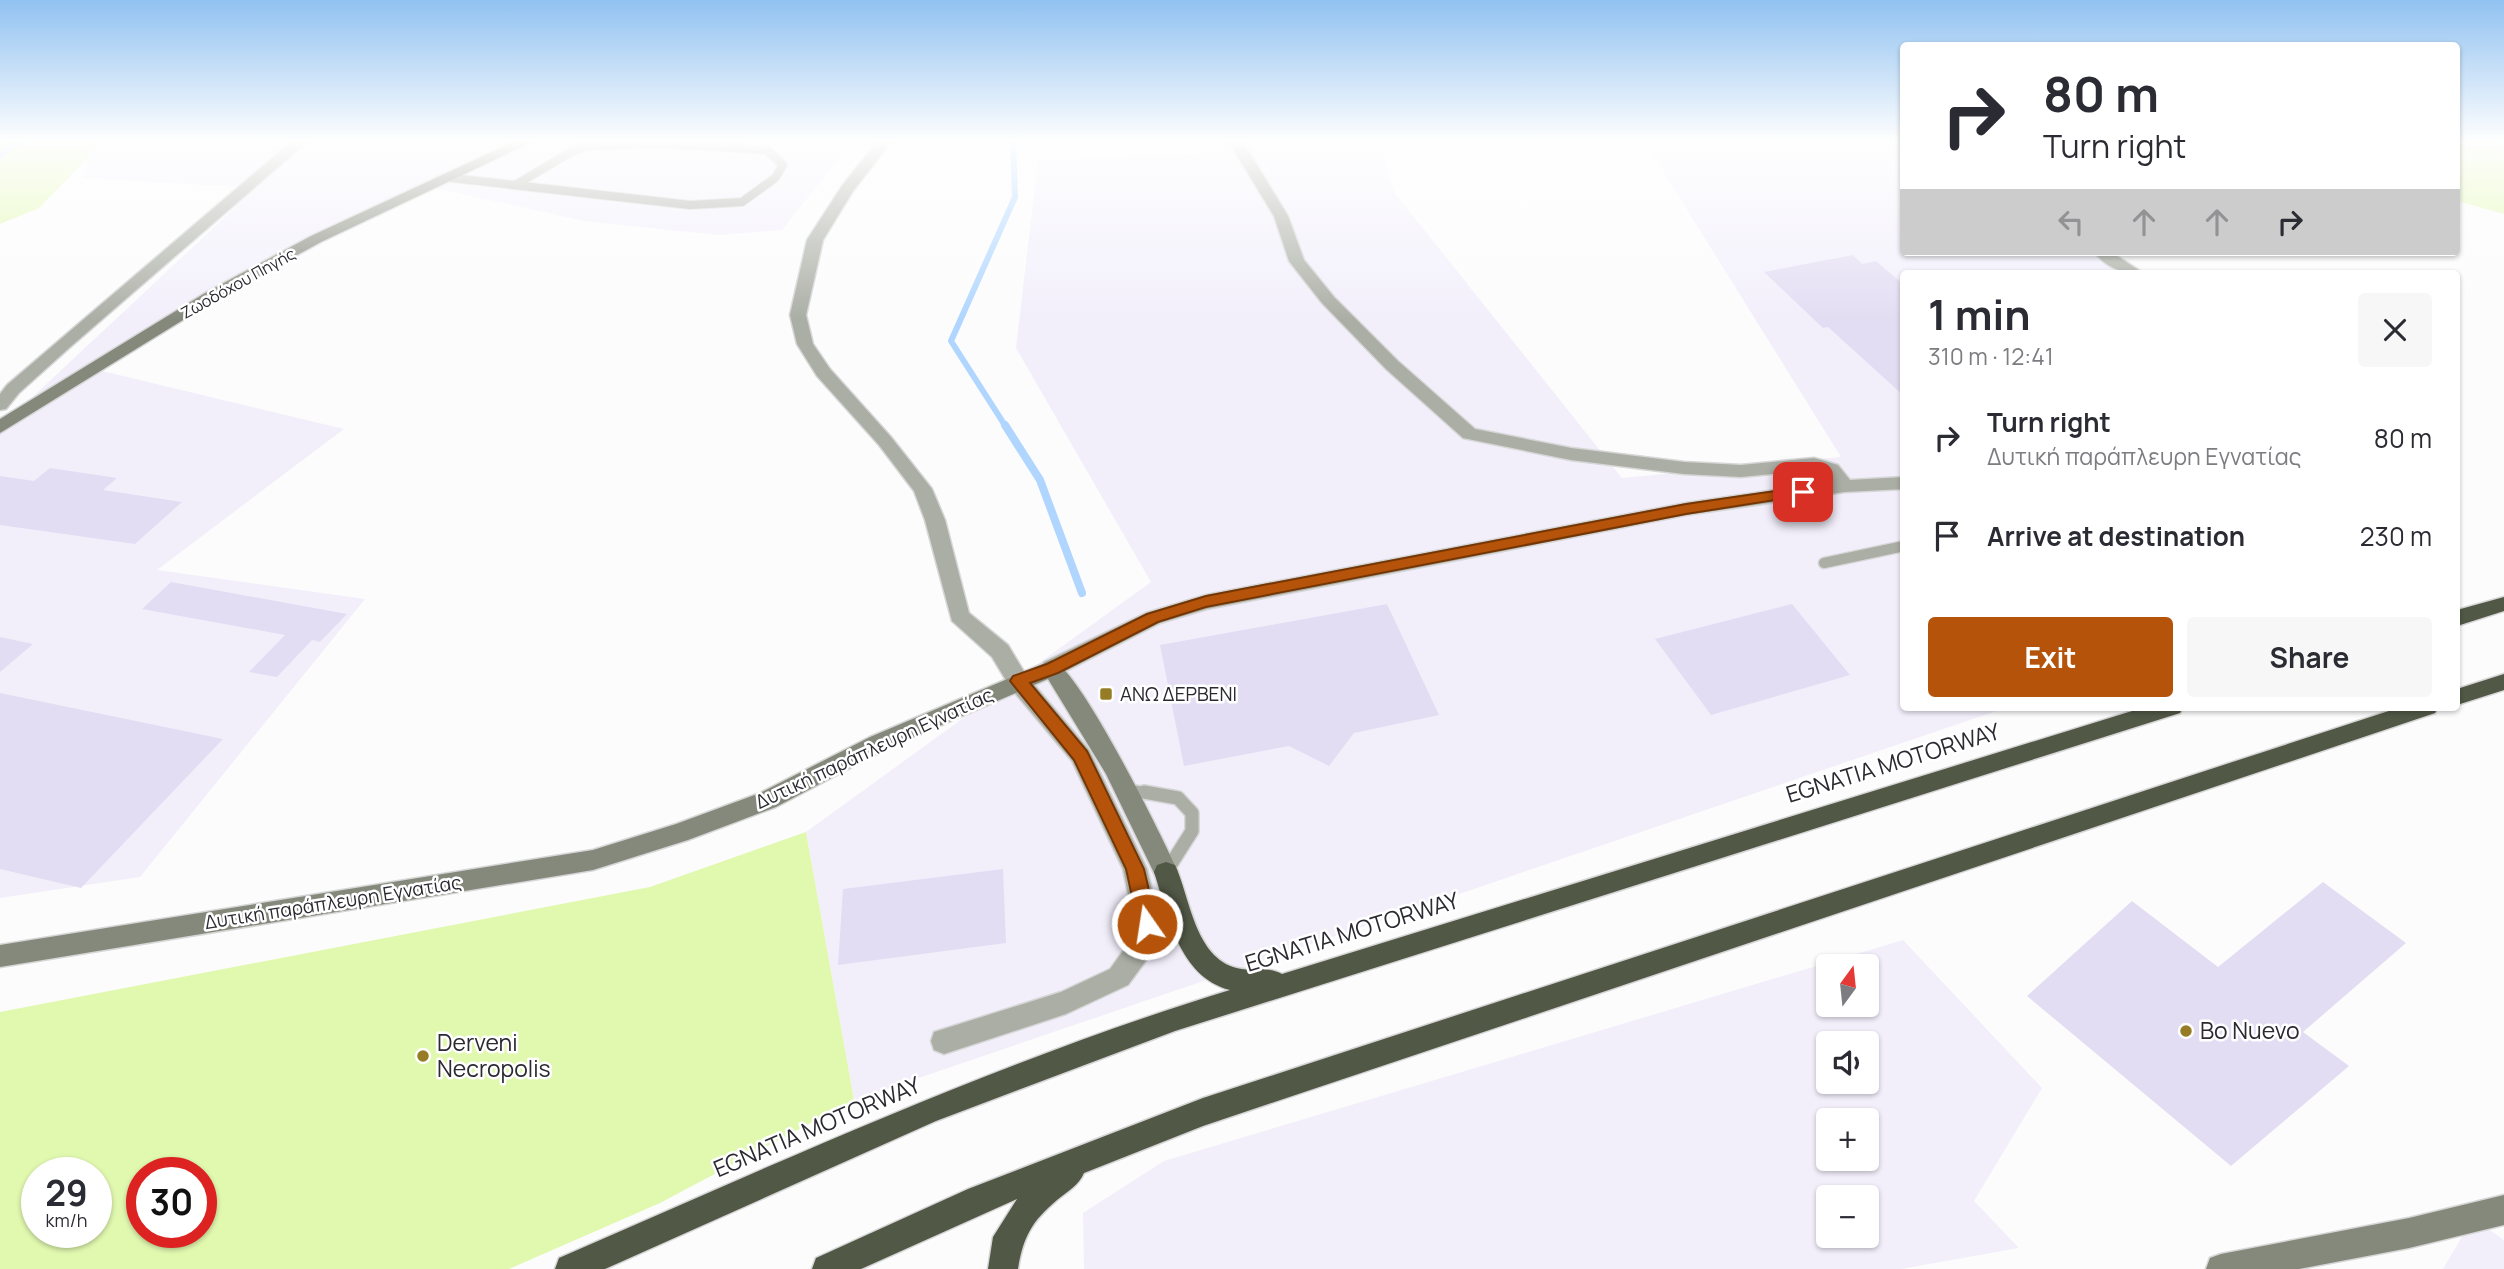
<!DOCTYPE html>
<html lang="en">
<head>
<meta charset="utf-8">
<style>
	body { margin:0; font-family:Manrope,sans-serif; background:#f7f7f7; color:#2b2b33; height:100vh; display:flex; flex-direction:column; font-size:26px; white-space:nowrap }
	* { box-sizing:border-box; margin:0 }
	p { font-size:23px; color:#7c7c81 }
	.icon { flex:none; width:38px; height:38px; fill:none; stroke:currentColor; stroke-width:2; stroke-linecap:round; stroke-linejoin:round }
	.map { position:relative; flex:1; overflow:hidden }
	.side { position:absolute; left:1900px; top:270px; width:560px; height:441px; display:flex; flex-direction:column; background:#fff; border-radius:7px; box-shadow:0 2px 5px #0004 }
	.side>* { flex:none }
	.hud { position:absolute; left:1900px; top:42px; width:560px; height:214px; border-radius:7px; box-shadow:0 2px 5px #0004; background:#fff; color:#2b2b33; overflow:hidden }
	.needle { width:46px; rotate:15deg }
	.tools { position:absolute; left:1816px; top:954px; display:grid; gap:14px }
	.tools a { display:grid; place-items:center; width:63px; height:63px; border-radius:7px; background:#fff; box-shadow:0 2px 5px #0004; font-size:35px }
	.speed { position:absolute; left:21px; top:1157px; display:flex; gap:14px; font-size:35px; font-weight:700; text-align:center }
	.speed>* { display:grid; place-content:center; width:91px; height:91px; border-radius:50%; background:#fff; box-shadow:0 2px 5px #0004; line-height:1 }
	.speed small { font-size:18px; font-weight:400 }
	.speed .limit { border:10px solid #d22; background:#fff; color:#111 }
	.pin { position:absolute; display:grid; place-items:center; width:60px; height:60px; color:#fff; margin:-30px; border-radius:14px; box-shadow:0 4px 10px #0006 }
	.me { position:absolute; width:77px; margin:-38px; rotate:347deg; stroke-linejoin:round; filter:drop-shadow(0 0 5px #0008) }
	.turn { display:flex; align-items:center; gap:24px; height:147px; padding:0 28px; font-size:32px }
	.turn .icon { width:91px; height:91px; stroke-width:2.5 }
	.turn b { display:block; font-size:49px; line-height:60px }
	.lanes { display:flex; align-items:center; height:66px; padding:0 28px; background:#0003; justify-content:center; gap:35px; direction:ltr }
	.lanes .off { opacity:.35 }
	.round { display:grid; place-items:center; flex:none; width:74px; height:74px; border-radius:7px; background:#f7f7f7 }
	.overview { display:flex; align-items:center; justify-content:space-between; height:119px; padding:0 28px }
	h1 { font-size:42px; font-weight:700; line-height:52px }
	.button { display:flex; gap:14px; margin-top:auto; padding:14px 28px }
	.button a { flex:1; height:80px; border-radius:7px; background:#b45309; color:#fff; font-size:28px; font-weight:700; line-height:80px; text-align:center }
	.button a+a { background:#f7f7f7; color:#2b2b33 }
	ul { padding:0; list-style:none }
	li { display:flex; align-items:center; gap:21px; height:98px; padding:0 28px }
	li div { flex:1 }
	li b { display:block; font-size:26px }
	li em { font-style:normal }
	.map>svg:first-child { display:block }
	.built { fill:#f2effb; fill-rule:evenodd }
	.green { fill:#e1f8af; fill-rule:evenodd }
	.lines { fill:none; stroke-linecap:round; stroke-linejoin:round }
	.stream-far1 { stroke:#b0d6ff; stroke-width:6 }
	.stream { stroke:#b0d6ff; stroke-width:8 }
	.building { fill:#e3ddf3 }
	.lane-far2-casing { stroke:#d6d6d7; stroke-width:10 }
	.lane-far1-casing { stroke:#d6d6d7; stroke-width:13 }
	.lane-casing { stroke:#d6d6d7; stroke-width:16 }
	.street-casing { stroke:#d6d6d7; stroke-width:3 }
	.secondary-casing { stroke:#d6d6d7; stroke-width:3 }
	.highway-casing { stroke:#d6d6d7; stroke-width:3 }
	.lane-far2 { stroke:#abaea5; stroke-width:8 }
	.lane-far1 { stroke:#abaea5; stroke-width:10 }
	.lane { stroke:#abaea5; stroke-width:13 }
	.street { fill:#abaea5; fill-rule:evenodd }
	.secondary { fill:#85897c; fill-rule:evenodd }
	.highway { fill:#525846; fill-rule:evenodd }
	.route { fill:#b45309; stroke:#753606; stroke-width:2 }
	.poi-dot { fill:#967c24; stroke:#fff; stroke-width:2.5 }
	.labels { text-anchor:middle; stroke-width:5; stroke-linejoin:round; paint-order:stroke }
	.far-street-label { font-size:16px; fill:#2b2931; stroke:#fff }
	.poi-label { font-size:19px; fill:#2b2931; stroke:#fff; text-anchor:start }
	.street-label { font-size:19px; fill:#2b2931; stroke:#fff }
	.near-street-label { font-size:23px; fill:#2b2931; stroke:#fff }
	.near-poi-label { font-size:23px; fill:#2b2931; stroke:#fff; text-anchor:start }
</style>
</head>
<body>
<div class="map">
<svg width="2504" height="1269" viewBox="0 0 2504 1269">
	<rect width="100%" height="100%" fill="#fcfcfc"/>
	<!-- built -->
	<path class="built" d="M103,142H852L782,230L718,235L584,221L431,187L316,239L25,404L256,188L83,178L88,156Z
		M1206,142H1380L1394,192L1622,478L1841,457L1645,142H1904V252H2092L2118,273H1904V707H2008L854,1100L806,832L1151,582L1016,348L1038,160L1211,153Z
		M94,369L344,429L157,570L365,599L140,877L0,898V431Z
		M1903,940L2042,1088L1974,1201L2019,1248L1901,1269H1084L1083,1213L1164,1161ZM1867,966V1004H1829V966ZM1867,1043V1082H1829V1043ZM1867,1120V1158H1829V1120ZM1829,1197H1867V1236H1829Z
		M2473,1218L2504,1240V1269H2443Z"/>
	<!-- green -->
	<path class="green" d="M0,142H103L39,208L0,224Z
		M2457,142H2504V214L2457,201Z
		M806,832L854,1100L660,1203L509,1269H0V1012L650,887ZM37,1172H96V1232H37ZM142,1172H201V1232H142Z"/>
	<g class="lines">
		<!-- stream-far1 -->
		<path class="stream-far1" d="M0,156L18,142
			M1006,427L951,341L1015,197L1013,142"/>
		<!-- stream -->
		<path class="stream" d="M1005,425L1040,480L1082,593"/>
	</g>
	<!-- building -->
	<path class="building" d="M1853,255L1862,264L1876,261L1904,285V396L1828,327L1823,328L1764,272Z
		M50,468L117,478L103,490L182,502L135,544L0,525V476L34,481Z
		M171,582L347,614L320,642L312,640L277,677L249,672L285,635L142,609Z
		M1387,604L1439,715L1354,733L1329,766L1289,746L1184,766L1160,645Z
		M1792,604L1850,675L1711,715L1655,639Z
		M0,637L33,644L0,672Z
		M0,693L223,739L81,888L0,869Z
		M1003,869L1006,943L838,965L843,889Z
		M2323,882L2406,943L2303,1032L2349,1066L2231,1166L2027,996L2132,901L2218,967Z"/>
	<g class="lines">
		<defs>
			<path id="lane-far2" d="M452,178L690,205L742,202L775,178L783,165L767,150L663,144L588,146L571,152L517,184"/>
			<path id="lane-far1" d="M1824,563L1904,546
				M1126,789L1154,794"/>
			<path id="lane" d="M1144,792L1178,798L1192,813V831L1166,872"/>
			<path id="street" d="M291,142H307L69,348L19,393L6,409L0,410V394L7,385Z
				M877,142H891L853,191L823,240L806,315L813,344L830,369L891,437L932,489L945,520L969,613L1008,645L1026,675L1089,750L1147,869L1160,924L1145,962L1128,985L1066,1014L944,1054L934,1050L931,1041L934,1032L1061,992L1110,969L1125,948L1134,924L1123,869L1072,761L1010,687L992,657L952,621L925,520L914,491L879,445L817,376L797,344L790,315L807,240L842,186Z
				M1229,142H1243L1288,216L1304,260L1334,297L1398,361L1475,429L1571,448L1684,462L1741,465L1814,458L1838,465L1850,480L1904,477V489L1845,492L1686,515L1207,609L1160,623L1060,674L1052,676L1044,674L1041,668L1044,662L1146,613L1206,595L1686,503L1831,482L1824,473L1813,470L1741,477L1684,474L1571,460L1463,438L1386,369L1322,303L1289,261L1274,216Z
				M2094,252H2111L2143,273C2122,273 2108,269 2094,252Z"/>
			<path id="secondary" d="M513,142H532L321,242L217,299L0,433V419L205,293L311,236Z
				M1052,660C1079,668 1163,838 1178,872L1175,879L1166,882L1157,879L1106,774L1048,679L886,749L776,807L688,840L593,870L0,967V945L593,850L676,824L760,793L870,737Z
				M2504,1195V1225L2409,1248L2299,1269H2206L2210,1258L2221,1254L2409,1218Z"/>
			<path id="highway" d="M2504,597V611L2457,626V610Z
				M2504,674V690L2457,705V689Z
				M2145,707H2183L2180,713L1175,1031L936,1121L605,1269H555L559,1258C780,1162 999,1061 1230,990C1179,977 1168,915 1154,872L1157,865L1166,862L1175,865C1190,897 1194,953 1233,967C1250,973 1267,965 1282,974Z
				M2401,707H2438L2435,713L1203,1126L1084,1173C1079,1185 1067,1192 1057,1200C1032,1221 1023,1237 1018,1269H988L993,1237L1017,1199L861,1269H812L816,1258L968,1189L1203,1098Z"/>
		</defs>
		<!-- lane-far2 casing -->
		<use href="#lane-far2" class="lane-far2-casing"/>
		<!-- lane-far1 casing -->
		<use href="#lane-far1" class="lane-far1-casing"/>
		<!-- lane casing -->
		<use href="#lane" class="lane-casing"/>
		<!-- street casing -->
		<use href="#street" class="street-casing"/>
		<!-- secondary casing -->
		<use href="#secondary" class="secondary-casing"/>
		<!-- highway casing -->
		<use href="#highway" class="highway-casing"/>
		<!-- lane-far2 -->
		<use href="#lane-far2" class="lane-far2"/>
		<!-- lane-far1 -->
		<use href="#lane-far1" class="lane-far1"/>
		<!-- lane -->
		<use href="#lane" class="lane"/>
		<!-- street -->
		<use href="#street" class="street"/>
		<!-- secondary -->
		<use href="#secondary" class="secondary"/>
		<!-- highway -->
		<use href="#highway" class="highway"/>
	</g>
	<!-- sky -->
	<linearGradient id="sky" x2="0" y2="1"><stop stop-color="#91c2f1"/><stop offset="0.44" stop-color="#fefefe"/><stop offset="1" stop-color="#fefefe" stop-opacity="0"/></linearGradient>
	<rect width="2504" height="320" fill="url(#sky)"/>
	<!-- route -->
	<path class="route" d="M1803,487L1810,492L1808,495L1686,514L1206,607L1158,622L1058,673L1030,683L1087,751L1144,869L1157,924L1154,930L1147,933L1141,930L1138,924L1126,869L1074,760L1010,681L1013,676L1047,664L1147,614L1206,596L1686,504Z"/>
	<!-- markers -->
	<g class="poi-dot">
		<rect x="1099" y="687" width="14" height="14" rx="3.5"/>
		<circle cx="2186" cy="1031" r="7"/>
		<circle cx="423" cy="1056" r="7"/>
	</g>
	<g class="labels">
		<!-- far-street labels -->
		<g class="far-street-label">
			<text transform="translate(238 283) rotate(-29)" y="6">Ζωοδόχου Πηγής</text>
		</g>
		<!-- poi labels -->
		<g class="poi-label">
			<text x="1120" y="701">ΑΝΩ ΔΕΡΒΕΝΙ</text>
		</g>
		<!-- street labels -->
		<g class="street-label">
			<text transform="translate(874 748) rotate(-25)" y="7">Δυτική παράπλευρη Εγνατίας</text>
			<text transform="translate(333 902) rotate(-9)" y="7">Δυτική παράπλευρη Εγνατίας</text>
		</g>
		<!-- near-street labels -->
		<g class="near-street-label">
			<text transform="translate(1893 763) rotate(-17)" y="8">EGNATIA MOTORWAY</text>
			<text transform="translate(1352 932) rotate(-17)" y="8">EGNATIA MOTORWAY</text>
			<text transform="translate(817 1127) rotate(-23)" y="8">EGNATIA MOTORWAY</text>
		</g>
		<!-- near-poi labels -->
		<g class="near-poi-label">
			<text x="2200" y="1039">Bo Nuevo</text>
			<text x="437" y="1051">Derveni<tspan x="437" dy="26">Necropolis</tspan></text>
		</g>
	</g>
</svg>
<div class="tools">
<a><svg class="needle" viewBox="-14 -14 28 28"><path d="M0-13l5 13h-10z" fill="#e53935"/><path d="M0 13l5-13h-10z" fill="#7c7c81"/></svg></a>
<a><svg class="icon" aria-label="sound" viewBox="0 0 24 24"><path d="M4 9h4l5-4v14l-5-4H4zM17 9q2 3 0 6"/></svg></a>
<a>+</a>
<a>−</a>
</div>
<div class="speed"><div>29<small>km/h</small></div><div class="limit">30</div></div>
<div class="pin" style="left:1803px;top:492px;background:#d93025"><svg class="icon" aria-label="arrive" viewBox="0 0 24 24"><path d="M6 21V4h12l-3 4 3 4H6"/></svg></div>
<svg class="me" style="left:1147px;top:924px" viewBox="-20 -20 40 40"><circle r="17" fill="#b45309" stroke="#fff" stroke-width="3"/><path d="M0-11L8 9 0 5-8 9z" fill="#fff"/></svg>
<div class="hud">
<div class="turn"><svg class="icon" aria-label="right" viewBox="0 0 24 24"><path d="M7 20v-9h11M14 6l5 5-5 5"/></svg><div><b>80 m</b>Turn right</div></div>
<div class="lanes"><svg class="icon off" aria-label="left" viewBox="0 0 24 24"><path d="M17 20v-9H6M10 6l-5 5 5 5"/></svg><svg class="icon off" aria-label="ahead" viewBox="0 0 24 24"><path d="M12 20V5M6 11l6-6 6 6"/></svg><svg class="icon off" aria-label="ahead" viewBox="0 0 24 24"><path d="M12 20V5M6 11l6-6 6 6"/></svg><svg class="icon" aria-label="right" viewBox="0 0 24 24"><path d="M7 20v-9h11M14 6l5 5-5 5"/></svg></div>
</div>
<section class="side">
<div class="overview"><div><h1>1 min</h1><p>310 m · 12:41</p></div><a class="round"><svg class="icon" aria-label="close" viewBox="0 0 24 24"><path d="M6 6l12 12M18 6L6 18"/></svg></a></div>
<ul>
<li><svg class="icon" aria-label="right" viewBox="0 0 24 24"><path d="M7 20v-9h11M14 6l5 5-5 5"/></svg><div><b>Turn right</b><p>Δυτική παράπλευρη Εγνατίας</p></div><em>80 m</em></li>
<li><svg class="icon" aria-label="arrive" viewBox="0 0 24 24"><path d="M6 21V4h12l-3 4 3 4H6"/></svg><div><b>Arrive at destination</b></div><em>230 m</em></li>
</ul>
<div class="button"><a>Exit</a><a>Share</a></div>
</section>
</div>
</body>
</html>
